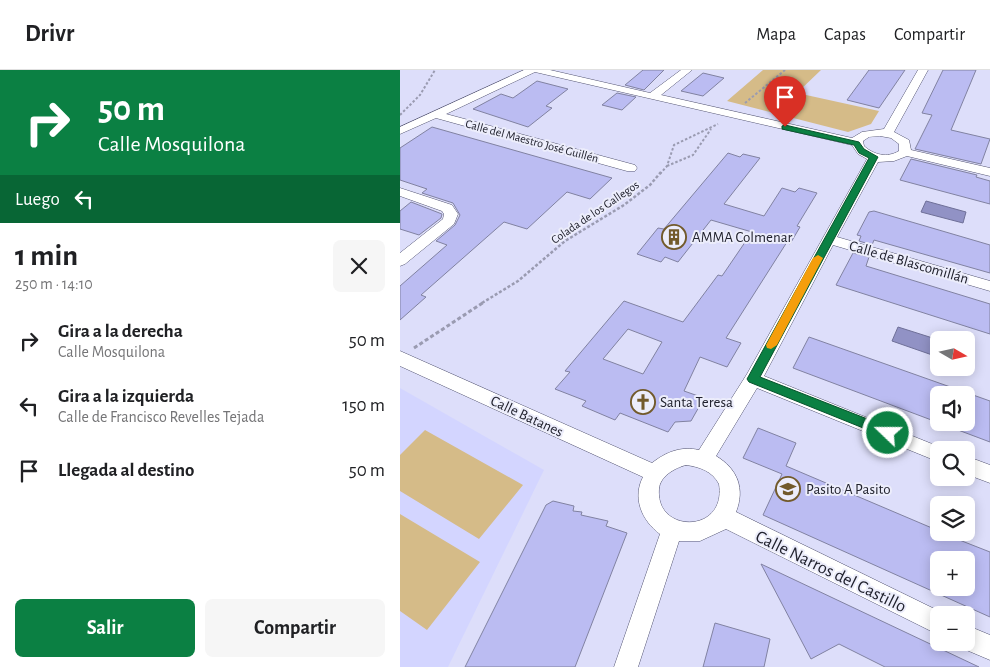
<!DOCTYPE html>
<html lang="es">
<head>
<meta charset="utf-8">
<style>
	body { margin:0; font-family:"Alegreya Sans",sans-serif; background:#f6f6f6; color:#202124; height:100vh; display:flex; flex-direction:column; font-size:19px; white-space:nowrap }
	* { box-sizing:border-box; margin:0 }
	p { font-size:16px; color:#757577 }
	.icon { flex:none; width:28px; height:28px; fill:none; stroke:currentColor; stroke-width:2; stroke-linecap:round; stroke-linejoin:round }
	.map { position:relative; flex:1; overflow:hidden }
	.drawer { display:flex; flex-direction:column; background:#fff; width:400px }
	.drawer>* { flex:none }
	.banner { background:#0b8043; color:#fff; overflow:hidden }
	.needle { width:32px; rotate:99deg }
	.buttons { position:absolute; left:530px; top:261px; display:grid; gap:10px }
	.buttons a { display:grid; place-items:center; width:45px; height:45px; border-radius:8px; background:#fff; box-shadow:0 2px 12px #0003; font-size:25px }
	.pin { position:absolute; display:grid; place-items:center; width:42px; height:42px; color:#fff; margin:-51px -21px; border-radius:50% 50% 50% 0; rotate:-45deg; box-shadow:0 0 5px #0007 }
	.pin .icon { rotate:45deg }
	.me { position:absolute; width:55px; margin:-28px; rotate:292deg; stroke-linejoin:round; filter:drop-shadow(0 0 4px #0008) }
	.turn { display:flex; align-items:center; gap:18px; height:105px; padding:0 15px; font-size:22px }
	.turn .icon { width:65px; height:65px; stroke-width:2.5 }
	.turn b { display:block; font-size:35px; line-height:42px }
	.then { display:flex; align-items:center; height:48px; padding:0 15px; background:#0003; gap:10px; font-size:19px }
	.round { display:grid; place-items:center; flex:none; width:52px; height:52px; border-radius:8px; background:#f6f6f6 }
	.summary { display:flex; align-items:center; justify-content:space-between; height:85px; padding:0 15px }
	h1 { font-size:30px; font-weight:700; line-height:38px }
	.cta { display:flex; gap:10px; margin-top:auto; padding:10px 15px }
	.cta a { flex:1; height:58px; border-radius:8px; background:#0b8043; color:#fff; font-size:20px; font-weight:700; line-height:58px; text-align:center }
	.cta a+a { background:#f6f6f6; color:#202124 }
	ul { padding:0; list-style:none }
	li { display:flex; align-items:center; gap:15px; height:65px; padding:0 15px }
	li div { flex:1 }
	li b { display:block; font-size:19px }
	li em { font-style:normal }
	header { display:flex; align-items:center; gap:30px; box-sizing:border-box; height:70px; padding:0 25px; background:#fff; border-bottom:1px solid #e0e0e0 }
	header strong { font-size:24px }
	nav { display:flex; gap:28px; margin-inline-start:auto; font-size:18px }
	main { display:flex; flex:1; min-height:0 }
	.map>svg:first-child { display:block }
	.built { fill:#d3d5ff }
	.green { fill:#d5bb88 }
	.water { fill:#9192c5; stroke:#6f7098 }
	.building { fill:#bbbcf2; stroke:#8182a1; fill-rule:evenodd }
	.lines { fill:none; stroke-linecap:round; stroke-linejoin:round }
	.minor-casing { stroke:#545572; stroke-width:1 }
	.path-far2 { stroke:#9a9bb1; stroke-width:2; stroke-dasharray:2.5 2; stroke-linecap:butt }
	.path-far1 { stroke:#9a9bb1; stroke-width:2.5; stroke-dasharray:3 2; stroke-linecap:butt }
	.path { stroke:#9a9bb1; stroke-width:3; stroke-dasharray:4 2.5; stroke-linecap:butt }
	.minor { fill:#fff; fill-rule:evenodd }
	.route { fill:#0b8043; stroke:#07532c }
	.slow { fill:#f59e0b }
	.labels { text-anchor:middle; stroke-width:4; stroke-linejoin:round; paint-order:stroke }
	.far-street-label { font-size:12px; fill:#21222e; stroke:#ecedfb }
	.poi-label { font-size:15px; fill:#21222e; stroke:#ecedfb; text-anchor:start }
	.street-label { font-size:15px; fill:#21222e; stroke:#ecedfb }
	.near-street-label { font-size:18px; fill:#21222e; stroke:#ecedfb }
</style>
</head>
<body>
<header>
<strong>Drivr</strong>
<nav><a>Mapa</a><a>Capas</a><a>Compartir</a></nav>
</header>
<main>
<section class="drawer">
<div class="banner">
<div class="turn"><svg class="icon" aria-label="right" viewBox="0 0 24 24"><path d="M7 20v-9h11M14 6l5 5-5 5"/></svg><div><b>50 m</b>Calle Mosquilona</div></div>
<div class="then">Luego<svg class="icon" aria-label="left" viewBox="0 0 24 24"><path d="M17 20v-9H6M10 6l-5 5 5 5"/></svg></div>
</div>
<div class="summary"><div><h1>1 min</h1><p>250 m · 14:10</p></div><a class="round"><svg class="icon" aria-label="close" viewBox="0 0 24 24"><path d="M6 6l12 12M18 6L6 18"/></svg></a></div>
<ul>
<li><svg class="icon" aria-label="right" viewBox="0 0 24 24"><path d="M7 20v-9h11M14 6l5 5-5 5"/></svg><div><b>Gira a la derecha</b><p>Calle Mosquilona</p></div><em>50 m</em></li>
<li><svg class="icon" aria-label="left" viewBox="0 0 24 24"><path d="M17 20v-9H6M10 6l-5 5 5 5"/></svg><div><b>Gira a la izquierda</b><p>Calle de Francisco Revelles Tejada</p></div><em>150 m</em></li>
<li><svg class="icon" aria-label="arrive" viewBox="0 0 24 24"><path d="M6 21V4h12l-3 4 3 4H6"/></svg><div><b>Llegada al destino</b></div><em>50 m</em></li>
</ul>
<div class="cta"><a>Salir</a><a>Compartir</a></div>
</section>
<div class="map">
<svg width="590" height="597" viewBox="0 0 590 597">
	<rect width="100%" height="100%" fill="#dddefa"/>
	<!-- built -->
	<path class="built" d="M0,318L144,400L48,597H0Z"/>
	<!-- green -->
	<path class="green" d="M363,0H421L397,23L479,41L471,54L448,62L327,31Z
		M25,360L123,415L79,469L0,421V385Z
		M0,444L80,492L27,560L0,541Z"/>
	<!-- water -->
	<path class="water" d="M526,131L566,142L563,153L521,142Z
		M498,257L539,270L538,287L492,271Z"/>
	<!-- building -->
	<path class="building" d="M243,0H264L244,20L225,15Z
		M469,0H505L479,38L447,30Z
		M543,0H576L551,60L590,69L581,94L515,79L532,45L522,43Z
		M303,3L324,8L303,26L281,21Z
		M137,11L168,19L146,36L152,38L128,57L73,39L101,24L113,28Z
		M217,23L236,27L222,40L202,35Z
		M32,57L212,108L190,129L167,122L127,159L104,152L21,225L26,227L0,250V216L47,175L36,171L55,155L60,145L53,133L22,123L27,119L0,110V78Z
		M328,83L340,87L343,84L360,88L324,134L364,146L382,118L395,122L399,118L417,123L397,156L400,157L390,174L387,172L326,268L341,273L327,297L300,287L284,321L304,328L291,351L275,352L268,362L220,343L215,350L182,336L186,331L155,319L170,302L165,301L224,231L283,252L318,205L322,206L352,162L311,150L278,192L265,187L261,192L237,184L258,158L264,159ZM228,259L262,272L243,304L203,289Z
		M511,89L577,105L576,107L590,111V134L500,110Z
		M11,132L42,144L41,148L19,165L0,159V141Z
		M474,141L590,175V203L474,170L472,175L459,171L461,166L457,165L469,142Z
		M453,183L469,187L466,196L590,234V264L436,215Z
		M409,267L590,331V372L393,298ZM539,325H566V352H539Z
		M358,358L396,373L386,396L539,461V462L590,482V547L363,445L382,404L343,388ZM539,490H566V518H539Z
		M153,431L174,436L173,441L182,442L181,445L208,451L206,456L227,463L175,597H65L146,435Z
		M361,494L579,597H485L439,574L411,589Z
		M315,553L370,569L364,597H303Z"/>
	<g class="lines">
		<defs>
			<path id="minor" d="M124,0H150L250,23L281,0H292L261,25L452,68L462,62L484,59L518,0H528L494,62L509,70L511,80L590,98V106L507,86L494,91L478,92L437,167L590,211V221L433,175L364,306L547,380H539V392L357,318L316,386C338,399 345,419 336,442L547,545H539V565L326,459L300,471H279L238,597H214L260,464C242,451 232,428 243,407L0,296V281L252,393C266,382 281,376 299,380L347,304L467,89L458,84L452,75L135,2L46,44L235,95L237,98L235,101H227L36,48L0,64V57ZM480,66L491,68L499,74V81C487,88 474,85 464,76L463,71L469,67ZM286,395C300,397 312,401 319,414C327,464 255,464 259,419C260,406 275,398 286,395Z
				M0,118L52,135L58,144L54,154L5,194L0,196V183L43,149L44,144L42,141L0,126Z
				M566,386L590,395V413L566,404Z
				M566,555L590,565V590L557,576L556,572H566Z"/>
		</defs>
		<!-- minor casing -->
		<use href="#minor" class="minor-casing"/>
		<!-- path-far2 -->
		<path class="path-far2" d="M345,33L385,0
			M0,45L20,25L35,0
			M267,96L293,85L311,59
			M260,104L267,96L274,75L318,54"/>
		<!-- path-far1 -->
		<path class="path-far1" d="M82,233L118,211L165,171L224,135L250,115L261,102"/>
		<!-- path -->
		<path class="path" d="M14,278L84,232"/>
		<!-- minor -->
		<use href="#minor" class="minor"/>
	</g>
	<!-- route -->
	<path class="route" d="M385,55L459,72L464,79L478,87L360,307L493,359L494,363L488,368L349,312L347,309L469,88L459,83L454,75L382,59V56Z"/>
	<!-- slow -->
	<path class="slow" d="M418,185L423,188L377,275L371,279L367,278L366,275L413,188Z"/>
	<!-- icons -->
	<defs>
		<symbol id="building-ring" viewBox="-11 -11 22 22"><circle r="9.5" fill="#ecedfb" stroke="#725a2b" stroke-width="1.5"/><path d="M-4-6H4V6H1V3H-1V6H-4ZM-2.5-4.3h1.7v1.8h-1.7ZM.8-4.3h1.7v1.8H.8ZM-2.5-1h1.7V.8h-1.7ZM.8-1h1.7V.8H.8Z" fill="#725a2b"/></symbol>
		<symbol id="church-ring" viewBox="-11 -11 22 22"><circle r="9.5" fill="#ecedfb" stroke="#725a2b" stroke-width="1.5"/><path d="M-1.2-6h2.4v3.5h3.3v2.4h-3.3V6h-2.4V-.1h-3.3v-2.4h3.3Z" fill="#725a2b"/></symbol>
		<symbol id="school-ring" viewBox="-11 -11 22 22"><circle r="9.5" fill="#ecedfb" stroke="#725a2b" stroke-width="1.5"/><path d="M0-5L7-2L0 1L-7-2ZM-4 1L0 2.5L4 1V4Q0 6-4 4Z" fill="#725a2b"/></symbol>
	</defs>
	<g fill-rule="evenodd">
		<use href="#building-ring" x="260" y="153" width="28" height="28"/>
		<use href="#church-ring" x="229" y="318" width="28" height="28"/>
		<use href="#school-ring" x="374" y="405" width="28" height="28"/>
	</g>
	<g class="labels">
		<!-- far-street labels -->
		<g class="far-street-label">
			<text transform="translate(132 71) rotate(15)" y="4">Calle del Maestro José Guillén</text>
			<text transform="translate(195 142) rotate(-34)" y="4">Colada de los Gallegos</text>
		</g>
		<!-- poi labels -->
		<g class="poi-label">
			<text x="292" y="172">AMMA Colmenar</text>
			<text x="260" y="337">Santa Teresa</text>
			<text x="406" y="424">Pasito A Pasito</text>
		</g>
		<!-- street labels -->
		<g class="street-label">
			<text transform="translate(509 192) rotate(16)" y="5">Calle de Blascomillán</text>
			<text transform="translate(127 346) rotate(25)" y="5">Calle Batanes</text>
		</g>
		<!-- near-street labels -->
		<g class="near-street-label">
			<text transform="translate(431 501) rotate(26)" y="6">Calle Narros del Castillo</text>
		</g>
	</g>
</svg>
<div class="buttons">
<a><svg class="needle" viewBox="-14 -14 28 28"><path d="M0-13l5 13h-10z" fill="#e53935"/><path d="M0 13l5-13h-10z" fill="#757577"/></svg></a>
<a><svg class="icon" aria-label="sound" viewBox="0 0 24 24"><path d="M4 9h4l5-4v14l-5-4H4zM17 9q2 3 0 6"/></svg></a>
<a><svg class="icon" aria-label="search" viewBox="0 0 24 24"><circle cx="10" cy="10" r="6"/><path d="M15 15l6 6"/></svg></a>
<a><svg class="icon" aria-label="layers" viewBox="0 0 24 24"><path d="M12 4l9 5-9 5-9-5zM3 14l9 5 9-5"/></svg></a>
<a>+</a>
<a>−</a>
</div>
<div class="pin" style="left:385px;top:57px;background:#d93025"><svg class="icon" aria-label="arrive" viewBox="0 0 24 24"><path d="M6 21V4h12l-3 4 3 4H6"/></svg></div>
<svg class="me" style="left:488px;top:363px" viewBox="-20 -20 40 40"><circle r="17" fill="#0b8043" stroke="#fff" stroke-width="3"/><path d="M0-11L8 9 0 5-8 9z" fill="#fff"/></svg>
</div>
</main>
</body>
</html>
